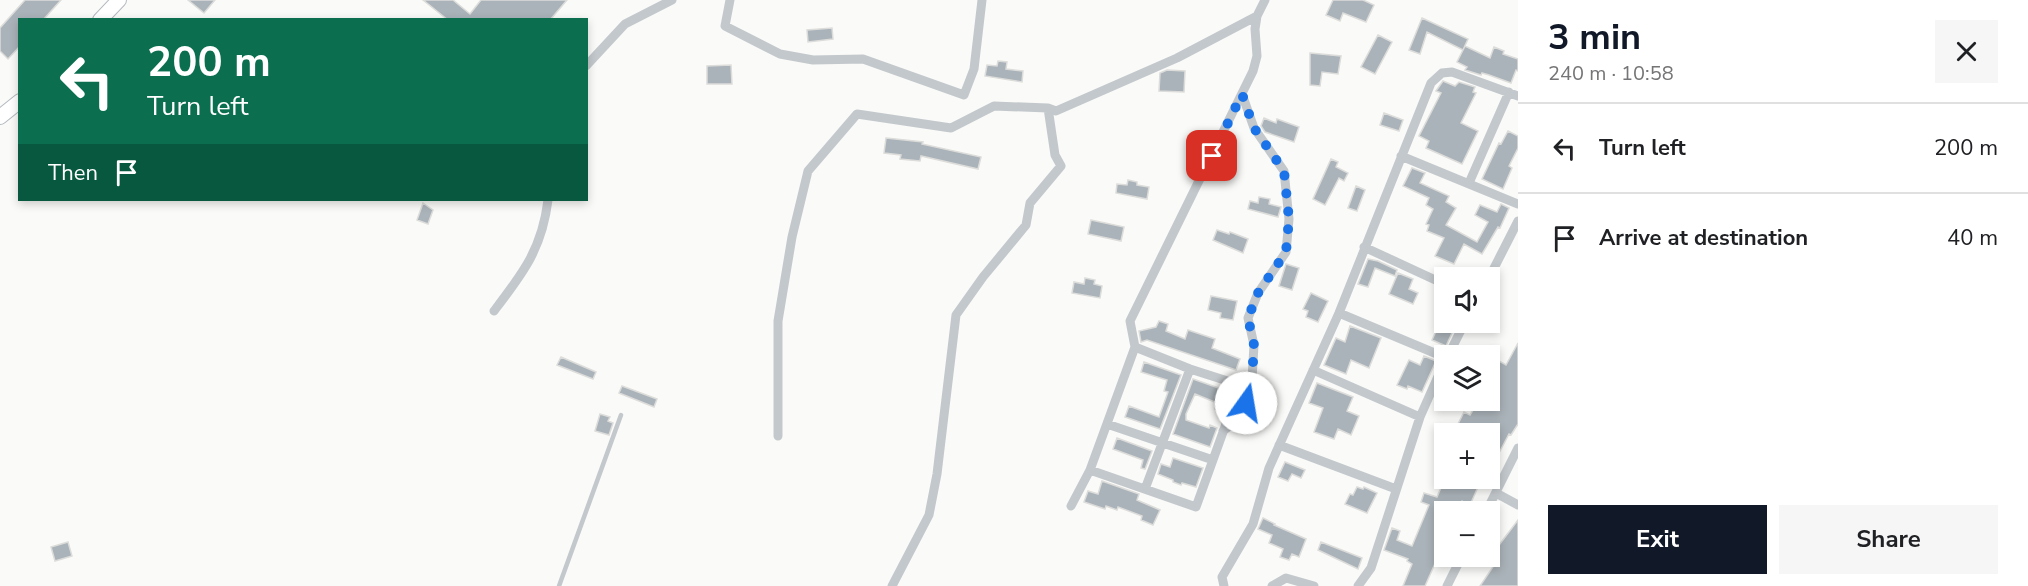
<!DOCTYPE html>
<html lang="en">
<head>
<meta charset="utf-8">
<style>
	body { margin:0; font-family:"Nunito Sans",sans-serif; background:#f6f6f6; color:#202124; height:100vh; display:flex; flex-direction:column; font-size:22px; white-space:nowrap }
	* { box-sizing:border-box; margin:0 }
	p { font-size:20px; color:#757577 }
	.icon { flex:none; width:33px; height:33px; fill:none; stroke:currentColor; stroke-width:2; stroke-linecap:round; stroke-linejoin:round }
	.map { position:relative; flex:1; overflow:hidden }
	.sheet { display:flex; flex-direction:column; background:#fff; width:510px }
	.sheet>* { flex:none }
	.hud { position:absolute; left:18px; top:18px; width:570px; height:183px; border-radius:0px; box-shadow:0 3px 9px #0003; background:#0b6e4f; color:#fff; overflow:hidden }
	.controls { position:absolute; left:1434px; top:267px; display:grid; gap:12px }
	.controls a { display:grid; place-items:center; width:66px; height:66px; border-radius:0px; background:#fff; box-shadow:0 3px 9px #0003; font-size:30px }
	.pin { position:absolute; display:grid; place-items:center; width:51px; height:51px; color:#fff; margin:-26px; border-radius:12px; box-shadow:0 3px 9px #0006 }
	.me { position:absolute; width:66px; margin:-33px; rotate:13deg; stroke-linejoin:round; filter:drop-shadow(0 0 4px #0008) }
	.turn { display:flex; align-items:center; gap:21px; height:126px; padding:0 30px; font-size:27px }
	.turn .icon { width:78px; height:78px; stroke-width:2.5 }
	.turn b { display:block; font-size:42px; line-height:51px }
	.then { display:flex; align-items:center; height:57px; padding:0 30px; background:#0003; gap:12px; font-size:22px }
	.round { display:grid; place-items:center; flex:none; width:63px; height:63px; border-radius:0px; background:#f6f6f6 }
	.summary { display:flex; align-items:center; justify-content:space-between; height:102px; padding:0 30px }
	h1 { font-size:36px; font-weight:700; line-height:45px; color:#111827 }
	.cta { display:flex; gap:12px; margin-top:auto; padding:12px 30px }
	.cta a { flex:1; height:69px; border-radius:0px; background:#111827; color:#fff; font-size:24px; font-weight:700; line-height:69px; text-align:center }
	.cta a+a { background:#f6f6f6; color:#202124 }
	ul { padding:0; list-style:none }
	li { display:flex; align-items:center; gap:18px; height:90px; padding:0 30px; border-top:2px solid #e0e0e0 }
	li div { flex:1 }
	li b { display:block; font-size:22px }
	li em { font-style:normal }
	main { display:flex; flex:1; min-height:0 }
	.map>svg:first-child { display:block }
	.building { fill:#aab3b9; stroke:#dcdcda; stroke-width:1.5 }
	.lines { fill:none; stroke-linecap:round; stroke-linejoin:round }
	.secondary-casing { stroke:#b3babf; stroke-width:16 }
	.lane { stroke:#c3c8cc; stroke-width:4.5 }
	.street { stroke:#c3c8cc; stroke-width:9 }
	.secondary { stroke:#fff; stroke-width:14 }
	.route { stroke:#1a73e8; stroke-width:10; stroke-dasharray:0 18 }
</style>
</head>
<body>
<main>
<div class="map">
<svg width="1518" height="586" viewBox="0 0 1518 586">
	<rect width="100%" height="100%" fill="#fafaf8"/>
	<!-- building -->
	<path class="building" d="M25,0H61L43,20H20V46L8,59L0,51V28Z
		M188,0H215L204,13Z
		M423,0H453L470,14L481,0H567L550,20H448Z
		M1333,0H1363L1374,5L1366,22L1343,13L1340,21L1326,15Z
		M1422,18L1468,39L1463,50L1427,32L1420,54L1409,50Z
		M832,28L833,39L808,42L807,30Z
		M1378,35L1392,42L1375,74L1361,67Z
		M1465,46L1490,58L1494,47L1504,51L1503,54L1518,59V71L1516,70L1511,83L1489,75L1482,73L1481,75L1465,70L1467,67L1457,62Z
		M1310,53L1341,56L1338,74L1322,72L1320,86L1310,85Z
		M998,61L1007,62L1006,69L1023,71L1022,82L985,76L987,65L997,66Z
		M731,65L732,84H707V66Z
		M1167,70L1185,71L1184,92L1159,91L1160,73Z
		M1443,81L1455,86L1459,82L1475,87L1473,92L1476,93L1461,123L1478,131L1462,164L1426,148L1429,141L1419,136L1441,93L1436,91Z
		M1384,113L1403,120L1399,131L1380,125Z
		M1264,118L1276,123L1277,119L1299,127L1294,142L1265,132L1261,126Z
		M1508,131L1518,136V148L1509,166L1512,168L1503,189L1482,179L1499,143L1501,144Z
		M886,138L923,142L922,144L981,157L978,169L921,156L920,161L900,159L901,155L884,153Z
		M1331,159L1338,162L1336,167L1348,173L1344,181L1339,178L1325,205L1313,199Z
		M1412,168L1425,173L1420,183L1449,196L1446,202L1456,208L1446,225L1477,242L1488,222L1475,215L1480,205L1497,212L1501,204L1509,208L1500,228L1498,227L1482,254L1464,244L1454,264L1435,256L1444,238L1427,231L1429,225L1426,224L1433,209L1426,205L1429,198L1403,186Z
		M1128,180L1137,182V185L1149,187L1147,199L1116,193L1117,184L1127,185Z
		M1356,186L1365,190L1357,211L1348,208Z
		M1259,197L1270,199L1269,204L1281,207L1278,217L1248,209L1250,201L1258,203Z
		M423,203L433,210L428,224L417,220Z
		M1091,220L1124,227L1121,241L1088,234Z
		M1217,230L1229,234L1230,232L1248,239L1243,253L1213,240Z
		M1368,259L1378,261L1397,270L1395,276L1375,268L1368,287L1358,284Z
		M1286,264L1299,268L1292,290L1279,286Z
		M1398,273L1413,279L1409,289L1418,293L1413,304L1389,294Z
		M1085,278L1095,280L1094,284L1102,286L1100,298L1072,293L1074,282L1084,284Z
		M1311,293L1328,301L1318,322L1306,317L1308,311L1303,309Z
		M1211,296L1237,301L1233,320L1220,318L1221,313L1208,310Z
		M1159,321L1168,324L1166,331L1185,339L1188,330L1215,339L1212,348L1240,359L1236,370L1147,340L1141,342L1139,331L1156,327Z
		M1440,322H1457L1446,346L1432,340Z
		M1350,326L1381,338L1369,368L1351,360L1346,374L1324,365L1336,338L1345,342Z
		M1518,343V424L1511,435L1509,434L1490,470V434H1453L1464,412L1470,415L1479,400H1490V366L1494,358L1506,365Z
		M1424,356L1436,361L1422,392L1408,386L1407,389L1397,385L1409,360L1420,365Z
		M561,357L596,372L593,379L557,365Z
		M1144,362L1181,375L1160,429L1125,417L1129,406L1159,417L1168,392L1164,391L1167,380L1141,372Z
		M1193,379L1230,392L1223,412L1215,409L1217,403L1195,394L1186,414V420L1209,428L1210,425L1217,428L1210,447L1173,434Z
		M1317,383L1353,397L1347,411L1359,416L1351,435L1338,429L1334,439L1314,432L1323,408L1309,403Z
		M622,386L657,399L654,407L619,393Z
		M600,414L610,417L608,421L613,423L609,435L595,431Z
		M1117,438L1152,451L1145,469L1141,468L1143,460L1113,449Z
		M1173,458L1203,468L1196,487L1182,483L1181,485L1173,482V480L1158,474L1161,464L1170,467Z
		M1285,462L1305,470L1301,478L1292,474L1288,481L1278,477Z
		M1445,478H1482L1470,505L1462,501L1458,512H1444V553L1442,559L1438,557L1425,586H1403L1412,564L1407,561L1408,559L1384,550L1392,528L1400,531L1397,540L1412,546L1429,505L1421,502L1424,493L1437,497Z
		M1102,481L1139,494L1137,500L1160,510L1153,525L1141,520L1142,516L1118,507L1117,510L1106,506L1105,509L1084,502L1088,491L1098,494Z
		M1357,487L1363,489L1364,487L1377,493L1367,513L1345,504L1350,494L1353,495Z
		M1263,518L1275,524L1274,525L1306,539L1299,557L1292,554L1289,560L1280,557L1283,549L1269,543L1272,535L1258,529Z
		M1518,520V586H1480L1499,558L1493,553Z
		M68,542L72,556L55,561L51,547Z
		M1321,542L1362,558L1358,569L1318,550Z"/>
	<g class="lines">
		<defs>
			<path id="secondary" d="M100,20L119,0
				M0,117L20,101"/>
		</defs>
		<!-- secondary casing -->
		<use href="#secondary" class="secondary-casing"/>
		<!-- lane -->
		<path class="lane" d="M559,586L621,415"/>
		<!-- street -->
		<path class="street" d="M730,0L725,26L780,54L813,60L863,59L964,95L974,69L982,0
			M586,66L625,24L672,0
			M1401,156L1518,204
			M1469,183L1509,92
			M1364,247L1444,284
			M1489,278L1518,221
			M494,311C523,273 542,249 548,200
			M1339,313L1444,357
			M1448,356L1465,322
			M1313,370L1420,417
			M1107,424L1213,460
			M1223,431L1235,422L1246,403L1252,379L1254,345L1248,318L1258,293L1286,252L1289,219L1284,171L1254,128L1242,94
			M778,436V321L792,237L808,171L857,114L951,128L994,106L1048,108L1056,111L1177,58L1257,16
			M1279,445L1396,489
			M1090,470L1196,507L1240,385L1190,369L1135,347
			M1145,489L1190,369
			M1496,493L1518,505
			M1071,506L1090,470L1135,347L1130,321L1253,71L1257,56L1255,29L1257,16L1265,0
			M1486,512L1518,448
			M892,586L929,515L937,474L956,315L983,277L1026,225L1030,203L1061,166L1055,155L1048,108
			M1224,586L1222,577L1253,524L1269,468L1339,313L1431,83L1442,73L1452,72L1518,96
			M1272,586L1286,578L1314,586
			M1358,586L1371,568L1420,417L1444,363
			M1447,586L1462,556"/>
		<!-- secondary -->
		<use href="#secondary" class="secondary"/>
	</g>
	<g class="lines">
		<!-- route -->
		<path class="route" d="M1212,156L1242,94L1254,128L1284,171L1289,219L1286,252L1258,293L1248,318L1254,345L1252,379L1246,403"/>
	</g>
</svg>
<div class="controls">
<a><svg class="icon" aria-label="sound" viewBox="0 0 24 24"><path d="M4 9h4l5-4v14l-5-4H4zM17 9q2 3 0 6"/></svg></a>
<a><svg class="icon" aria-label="layers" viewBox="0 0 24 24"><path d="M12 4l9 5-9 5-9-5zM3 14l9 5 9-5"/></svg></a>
<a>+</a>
<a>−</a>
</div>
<div class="pin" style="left:1212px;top:156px;background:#d93025"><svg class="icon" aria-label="arrive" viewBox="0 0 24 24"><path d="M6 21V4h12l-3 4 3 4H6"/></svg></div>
<svg class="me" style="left:1246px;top:403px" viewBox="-20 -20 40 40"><circle r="19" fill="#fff"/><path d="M0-13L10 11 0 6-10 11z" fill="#1a73e8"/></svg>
<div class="hud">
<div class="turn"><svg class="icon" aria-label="left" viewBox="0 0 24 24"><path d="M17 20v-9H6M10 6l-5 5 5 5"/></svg><div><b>200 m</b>Turn left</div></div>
<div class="then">Then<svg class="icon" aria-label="arrive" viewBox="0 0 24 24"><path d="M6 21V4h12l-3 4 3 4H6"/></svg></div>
</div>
</div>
<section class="sheet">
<div class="summary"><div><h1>3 min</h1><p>240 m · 10:58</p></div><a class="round"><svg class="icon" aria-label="close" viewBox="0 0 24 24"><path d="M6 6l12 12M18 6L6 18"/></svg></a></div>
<ul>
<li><svg class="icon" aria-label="left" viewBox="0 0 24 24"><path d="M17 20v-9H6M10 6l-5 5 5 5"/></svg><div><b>Turn left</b></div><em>200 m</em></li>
<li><svg class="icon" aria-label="arrive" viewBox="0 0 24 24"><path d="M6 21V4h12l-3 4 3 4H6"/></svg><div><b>Arrive at destination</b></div><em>40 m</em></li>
</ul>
<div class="cta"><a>Exit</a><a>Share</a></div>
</section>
</main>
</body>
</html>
